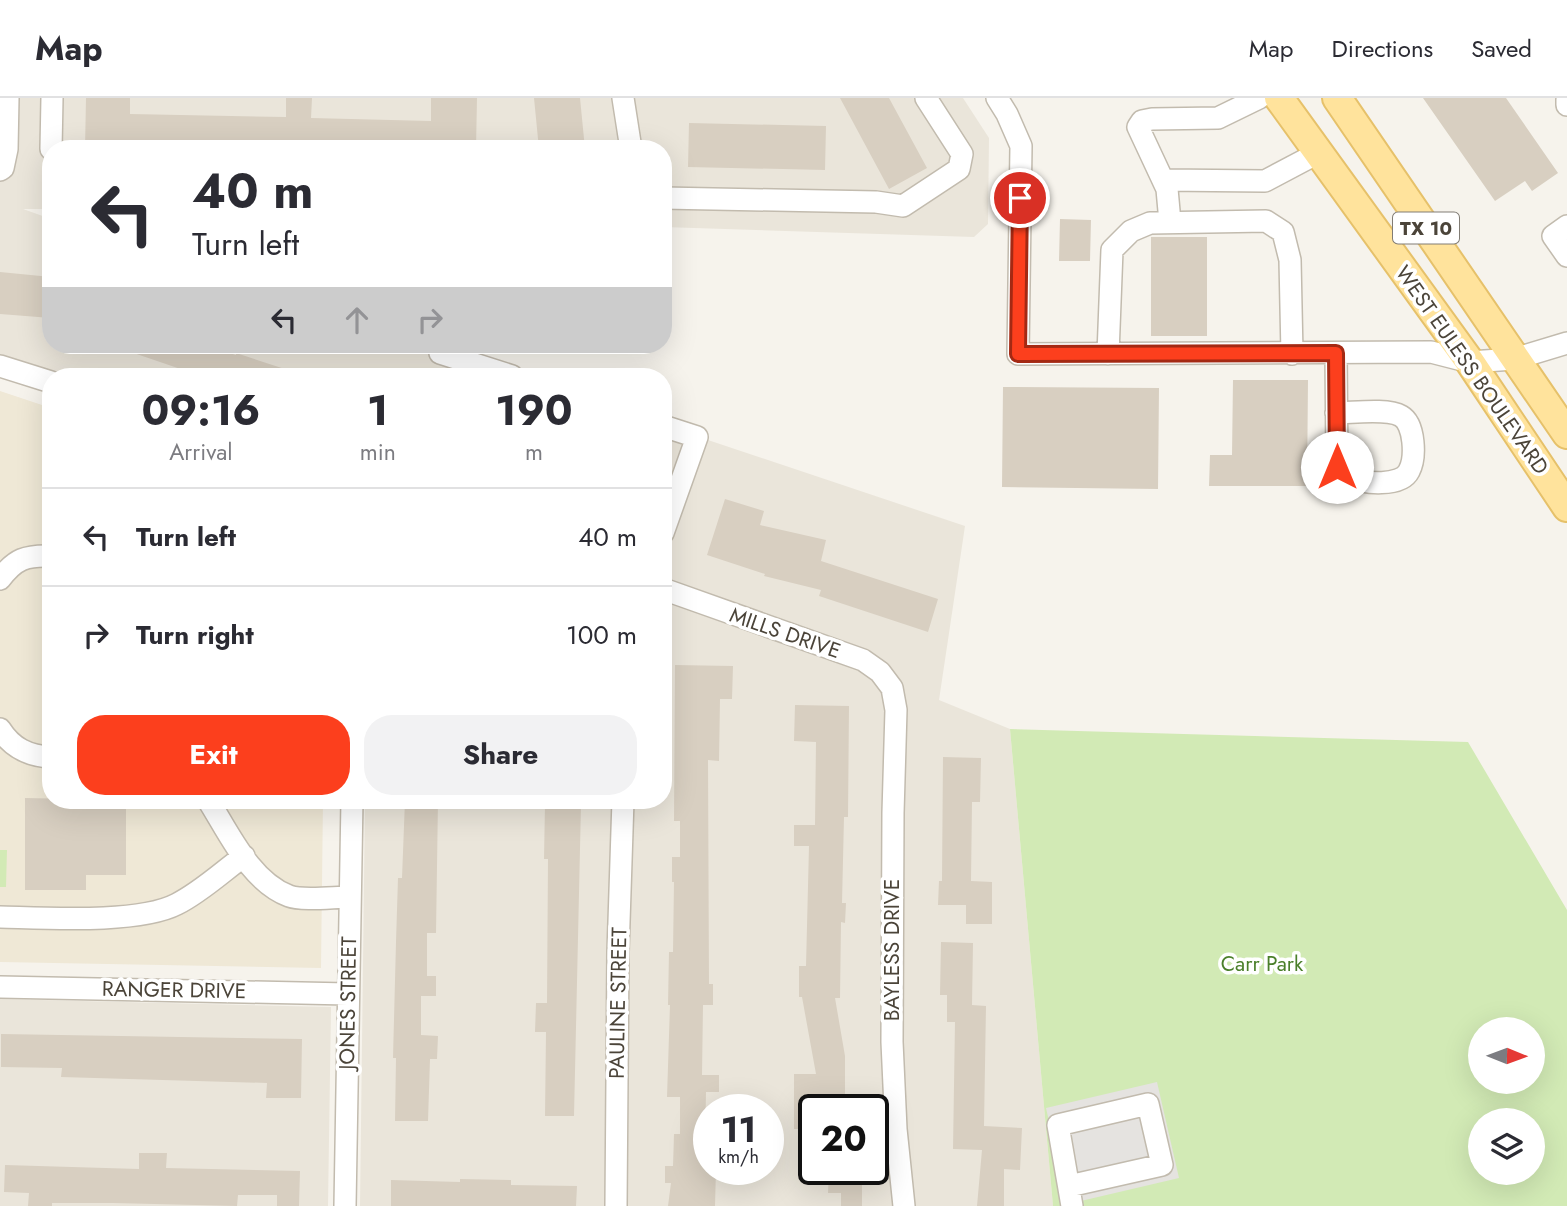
<!DOCTYPE html>
<html lang="en">
<head>
<meta charset="utf-8">
<style>
	body { margin:0; font-family:Jost,sans-serif; background:#f2f2f3; color:#2b2b33; height:100vh; display:flex; flex-direction:column; font-size:26px; white-space:nowrap }
	* { box-sizing:border-box; margin:0 }
	p { font-size:23px; color:#7c7c81 }
	.icon { flex:none; width:38px; height:38px; fill:none; stroke:currentColor; stroke-width:2; stroke-linecap:round; stroke-linejoin:round }
	.map { position:relative; flex:1; overflow:hidden }
	.side { position:absolute; left:42px; top:270px; width:630px; height:441px; display:flex; flex-direction:column; background:#fff; border-radius:28px; box-shadow:0 7px 28px #0002 }
	.side>* { flex:none }
	.top-card { position:absolute; left:42px; top:42px; width:630px; height:214px; border-radius:28px; box-shadow:0 7px 28px #0002; background:#fff; color:#2b2b33; overflow:hidden }
	.needle { width:46px; rotate:91deg }
	.controls { position:absolute; left:1468px; top:919px; display:grid; gap:14px }
	.controls a { display:grid; place-items:center; width:77px; height:77px; border-radius:50%; background:#fff; box-shadow:0 7px 28px #0002; font-size:35px }
	.speed { position:absolute; left:693px; top:996px; display:flex; gap:14px; font-size:35px; font-weight:700; text-align:center }
	.speed>* { display:grid; place-content:center; width:91px; height:91px; border-radius:50%; background:#fff; box-shadow:0 7px 28px #0002; line-height:1 }
	.speed small { font-size:18px; font-weight:400 }
	.speed .limit { border:4px solid #111; border-radius:10px; background:#fff; color:#111 }
	.pin { position:absolute; display:grid; place-items:center; width:60px; height:60px; color:#fff; margin:-30px; border:4px solid #fff; border-radius:50%; box-shadow:0 2px 7px #0007 }
	.me { position:absolute; width:77px; margin:-38px; rotate:0deg; stroke-linejoin:round; filter:drop-shadow(0 0 5px #0008) }
	.turn { display:flex; align-items:center; gap:24px; height:147px; padding:0 35px; font-size:32px }
	.turn .icon { width:91px; height:91px; stroke-width:2.5 }
	.turn b { display:block; font-size:49px; line-height:60px }
	.lanes { display:flex; align-items:center; height:66px; padding:0 35px; background:#0003; justify-content:center; gap:35px; direction:ltr }
	.lanes .off { opacity:.35 }
	.eta { display:flex; justify-content:space-evenly; align-items:center; height:119px; text-align:center }
	.eta b { font-size:42px; font-weight:700; line-height:49px }
	.cta { display:flex; gap:14px; margin-top:auto; padding:14px 35px }
	.cta a { flex:1; height:80px; border-radius:28px; background:#fc3f1d; color:#fff; font-size:28px; font-weight:700; line-height:80px; text-align:center }
	.cta a+a { background:#f2f2f3; color:#2b2b33 }
	ul { padding:0; list-style:none }
	li { display:flex; align-items:center; gap:21px; height:98px; padding:0 35px; border-top:2px solid #e1e1e2 }
	li div { flex:1 }
	li b { display:block; font-size:26px }
	li em { font-style:normal }
	header { display:flex; align-items:center; gap:42px; box-sizing:border-box; height:98px; padding:0 35px; background:#fff; border-bottom:2px solid #e1e1e2 }
	header strong { font-size:33px }
	nav { display:flex; gap:38px; margin-inline-start:auto; font-size:24px }
	.map>svg:first-child { display:block }
	.residential { fill:#eae5da; fill-rule:evenodd }
	.education { fill:#efe8d6 }
	.green { fill:#d2eab5; fill-rule:evenodd }
	.parking { fill:#e5e3e0 }
	.building { fill:#d8cfc1 }
	.lines { fill:none; stroke-linecap:round; stroke-linejoin:round }
	.minor-casing { stroke:#c2bbae; stroke-width:24 }
	.major-casing { stroke:#e6c16a; stroke-width:32 }
	.minor { stroke:#fff; stroke-width:21 }
	.major { stroke:#ffe39c; stroke-width:28 }
	.route-casing { stroke:#a42913; stroke-width:18 }
	.route { stroke:#fc3f1d; stroke-width:12 }
	.labels { text-anchor:middle; stroke-width:7; stroke-linejoin:round; paint-order:stroke }
	.shield { fill:#fff; stroke:#817c74; stroke-width:2 }
	.shield-label { font-size:19px; font-weight:bold; fill:#4b4439 }
	.street-label { font-size:21px; fill:#4b4439; stroke:#fff }
	.park-label { font-size:21px; fill:#4a7f2a; stroke:#fff }
</style>
</head>
<body>
<header>
<strong>Map</strong>
<nav><a>Map</a><a>Directions</a><a>Saved</a></nav>
</header>
<div class="map">
<svg width="1567" height="1108" viewBox="0 0 1567 1108">
	<rect width="100%" height="100%" fill="#f6f3ec"/>
	<!-- residential -->
	<path class="residential" d="M0,0H963L989,40L988,126L974,139L663,129V51H51V111H23L51,121V247H426L520,278H66L0,258Z
		M663,327L965,428L939,602L1010,631L1053,1108H360L365,702H663ZM709,1012H768V1071H709ZM814,1012H873V1071H814Z
		M0,901L331,909L328,1108H0Z"/>
	<!-- education -->
	<path class="education" d="M0,293L51,310V702H323L321,870L0,864Z"/>
	<!-- green -->
	<path class="green" d="M1010,631L1468,644L1567,812V1108H1053ZM1480,931H1533V984H1480ZM1480,1022H1533V1074H1480Z
		M0,752H7L6,789H0Z"/>
	<!-- parking -->
	<path class="parking" d="M1157,984L1179,1080L1068,1106L1046,1010Z"/>
	<!-- building -->
	<path class="building" d="M86,0H130V16L286,19V0H312L311,20L431,23V0H477L476,51H85Z
		M534,0H580L585,51H539Z
		M840,0H889L927,70L889,91Z
		M1423,0H1506L1558,75L1532,93L1525,83L1495,103Z
		M689,25L826,28L825,72L688,69Z
		M1060,121L1091,122L1090,163H1059Z
		M1151,139H1207V238H1151Z
		M0,174L51,179V220L0,216Z
		M120,247H204L236,257V255L297,275V278H201L119,250Z
		M1233,282H1308L1307,388H1209L1210,357H1232Z
		M1003,289L1159,290L1158,391L1002,389Z
		M725,401L764,413L760,427L826,442L821,463L938,501L928,534L819,498L821,492L764,478L765,476L707,457Z
		M675,567L733,568L732,601H720L719,663L708,662L709,886H713V907H703L702,977H719V994H706L705,1048H709V1071H716L715,1108H668L671,1085H665V1068H673L674,1036H680V999H667L670,907H668L669,854H673L674,784H672V759H680V723H674Z
		M795,607L849,608L848,719H844L842,805H846L845,825L841,824L840,900H835L845,958V1012H814V1031H794V976H816L802,899H799V868H806L809,748H794V727H815L816,644L794,643Z
		M943,659L981,660L980,704H972L971,783L992,784V826H966V807H938L939,783H942Z
		M25,700L126,702V777H86V792H25Z
		M405,702H438L436,835H427V878H436V898H421V937L438,938L437,961H430L428,1023H395L396,960H393L396,844L398,780H402Z
		M545,706H581L574,1018H545L546,934H535L536,905H547L548,761H544Z
		M941,844L973,845L972,907L986,908L984,1028L1022,1030L1020,1072L1004,1071V1108H977L982,1052L953,1051L955,924H947V897H940Z
		M1,936L302,941L301,1000H266L267,985L61,979L62,970L1,969Z
		M139,1055H167L166,1070L300,1073L299,1108H277V1097H238L237,1108L113,1105H52V1108H28L29,1095L4,1094L5,1067L139,1071Z
		M829,1071H862V1108H841V1095H828Z
		M460,1081L511,1082V1087L577,1088L576,1108H391V1082L460,1084Z"/>
	<g class="lines">
		<defs>
			<path id="minor" d="M623,0L631,51
				M997,0L1007,16L1021,48L1018,256L1431,254L1470,264L1514,261L1567,245
				M1567,2V7
				M51,51L52,0
				M0,72L3,70L7,51L8,0
				M1163,82L1265,83L1318,55
				M663,100L876,104L903,108L959,71L962,56L926,0
				M1170,124L1167,91L1138,29L1142,23L1152,21L1218,20L1259,0
				M1567,128L1553,138L1567,158
				M440,255L512,278
				M1336,255L1337,369C1341,372 1345,377 1349,379C1364,386 1401,389 1409,373C1416,360 1415,326 1401,318C1387,310 1353,315 1336,315
				M1108,256L1112,152L1131,133L1150,125L1266,123L1283,134L1290,162L1292,256
				M0,268L51,284
				M663,328L697,339L663,435
				M0,481C15,461 26,457 51,458
				M663,491L863,562L880,574L892,590L896,612L893,715L892,944L896,1031L904,1108
				M0,631C12,650 28,658 51,659
				M208,702C229,735 250,783 289,798C302,803 334,799 349,799
				M0,819C45,820 139,826 177,806C201,794 222,774 244,758
				M0,889L348,896
				M1069,1088L1162,1067L1148,1006L1058,1027L1072,1108
				M345,1108L352,702
				M616,1108L618,854L623,702"/>
			<path id="major" d="M1279,0L1470,264L1567,409
				M1337,0L1567,336"/>
		</defs>
		<!-- minor casing -->
		<use href="#minor" class="minor-casing"/>
		<!-- major casing -->
		<use href="#major" class="major-casing"/>
		<!-- minor -->
		<use href="#minor" class="minor"/>
		<!-- major -->
		<use href="#major" class="major"/>
	</g>
	<g class="lines">
		<defs>
			<path id="route" d="M1020,100L1018,256L1336,255L1337,369"/>
		</defs>
		<!-- route casing -->
		<use href="#route" class="route-casing"/>
		<!-- route -->
		<use href="#route" class="route"/>
	</g>
	<g class="labels">
		<!-- shield labels -->
		<rect class="shield" x="1393" y="114.5" width="66" height="31" rx="5"/>
		<g class="shield-label">
			<text x="1426" y="137">TX 10</text>
		</g>
		<!-- street labels -->
		<g class="street-label">
			<text transform="translate(1472 272) rotate(55)" y="7">WEST EULESS BOULEVARD</text>
			<text transform="translate(785 535) rotate(19)" y="7">MILLS DRIVE</text>
			<text transform="translate(892 852) rotate(-90)" y="7">BAYLESS DRIVE</text>
			<text transform="translate(174 892) rotate(1)" y="7">RANGER DRIVE</text>
			<text transform="translate(348 905) rotate(-89)" y="7">JONES STREET</text>
			<text transform="translate(618 905) rotate(-89)" y="7">PAULINE STREET</text>
		</g>
		<!-- park labels -->
		<g class="park-label">
			<text x="1262" y="873">Carr Park</text>
		</g>
	</g>
</svg>
<div class="controls">
<a><svg class="needle" viewBox="-14 -14 28 28"><path d="M0-13l5 13h-10z" fill="#e53935"/><path d="M0 13l5-13h-10z" fill="#7c7c81"/></svg></a>
<a><svg class="icon" aria-label="layers" viewBox="0 0 24 24"><path d="M12 4l9 5-9 5-9-5zM3 14l9 5 9-5"/></svg></a>
</div>
<div class="speed"><div>11<small>km/h</small></div><div class="limit">20</div></div>
<div class="pin" style="left:1020px;top:100px;background:#d93025"><svg class="icon" aria-label="arrive" viewBox="0 0 24 24"><path d="M6 21V4h12l-3 4 3 4H6"/></svg></div>
<svg class="me" style="left:1337px;top:369px" viewBox="-20 -20 40 40"><circle r="19" fill="#fff"/><path d="M0-13L10 11 0 6-10 11z" fill="#fc3f1d"/></svg>
<div class="top-card">
<div class="turn"><svg class="icon" aria-label="left" viewBox="0 0 24 24"><path d="M17 20v-9H6M10 6l-5 5 5 5"/></svg><div><b>40 m</b>Turn left</div></div>
<div class="lanes"><svg class="icon" aria-label="left" viewBox="0 0 24 24"><path d="M17 20v-9H6M10 6l-5 5 5 5"/></svg><svg class="icon off" aria-label="ahead" viewBox="0 0 24 24"><path d="M12 20V5M6 11l6-6 6 6"/></svg><svg class="icon off" aria-label="right" viewBox="0 0 24 24"><path d="M7 20v-9h11M14 6l5 5-5 5"/></svg></div>
</div>
<section class="side">
<div class="eta">
<div><b>09:16</b><p>Arrival</p></div>
<div><b>1</b><p>min</p></div>
<div><b>190</b><p>m</p></div>
</div>
<ul>
<li><svg class="icon" aria-label="left" viewBox="0 0 24 24"><path d="M17 20v-9H6M10 6l-5 5 5 5"/></svg><div><b>Turn left</b></div><em>40 m</em></li>
<li><svg class="icon" aria-label="right" viewBox="0 0 24 24"><path d="M7 20v-9h11M14 6l5 5-5 5"/></svg><div><b>Turn right</b></div><em>100 m</em></li>
</ul>
<div class="cta"><a>Exit</a><a>Share</a></div>
</section>
</div>
</body>
</html>
